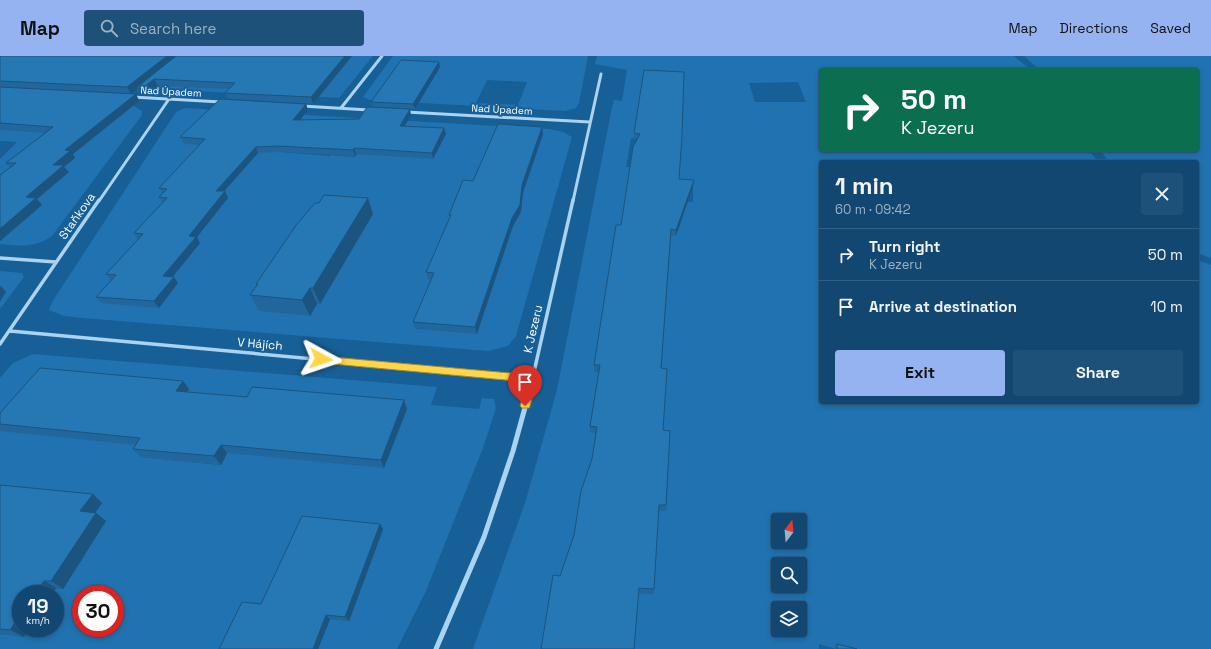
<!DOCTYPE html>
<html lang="en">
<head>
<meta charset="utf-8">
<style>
	body { margin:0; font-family:"Space Grotesk",sans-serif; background:#1e5179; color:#f1f3f6; height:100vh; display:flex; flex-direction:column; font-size:15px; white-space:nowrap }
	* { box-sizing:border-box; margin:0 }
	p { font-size:13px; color:#9cb2c3 }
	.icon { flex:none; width:22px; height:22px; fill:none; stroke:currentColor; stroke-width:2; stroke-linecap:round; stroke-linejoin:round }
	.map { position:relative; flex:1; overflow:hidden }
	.drawer { position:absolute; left:819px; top:104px; width:380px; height:244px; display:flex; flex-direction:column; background:#114771; border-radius:4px; box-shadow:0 2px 6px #0003,0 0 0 1px #305f84 }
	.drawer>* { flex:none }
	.banner { position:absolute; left:819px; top:12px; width:380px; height:84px; border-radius:4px; box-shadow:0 2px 6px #0003,0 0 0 1px #305f84; background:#0b6e4f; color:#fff; overflow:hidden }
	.needle { width:26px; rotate:16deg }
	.buttons { position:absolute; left:771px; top:457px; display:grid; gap:8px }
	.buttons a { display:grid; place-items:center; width:36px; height:36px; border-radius:4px; background:#114771; box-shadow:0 2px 6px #0003,0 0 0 1px #305f84; font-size:20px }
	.speed { position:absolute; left:12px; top:529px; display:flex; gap:8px; font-size:20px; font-weight:700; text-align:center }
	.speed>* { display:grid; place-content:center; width:52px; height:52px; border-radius:50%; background:#114771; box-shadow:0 2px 6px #0003,0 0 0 1px #305f84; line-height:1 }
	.speed small { font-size:10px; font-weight:400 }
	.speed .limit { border:6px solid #d22; background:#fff; color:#111 }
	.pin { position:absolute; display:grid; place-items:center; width:34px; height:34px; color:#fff; margin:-41px -17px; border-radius:50% 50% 50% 0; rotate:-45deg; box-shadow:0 0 4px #0007 }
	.pin .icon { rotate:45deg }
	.me { position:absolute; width:44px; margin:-22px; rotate:95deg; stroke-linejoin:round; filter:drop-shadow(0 0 3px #0008) }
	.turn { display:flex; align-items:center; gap:14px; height:84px; padding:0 16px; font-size:18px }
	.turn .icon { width:52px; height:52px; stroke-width:2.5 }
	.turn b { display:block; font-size:28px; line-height:34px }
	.round { display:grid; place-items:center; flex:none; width:42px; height:42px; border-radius:4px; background:#1e5179 }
	.headline { display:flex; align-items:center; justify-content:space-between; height:68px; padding:0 16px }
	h1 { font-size:24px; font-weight:700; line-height:30px }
	.primary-button { display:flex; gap:8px; margin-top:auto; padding:8px 16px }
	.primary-button a { flex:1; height:46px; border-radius:4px; background:#95b2f1; color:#111; font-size:16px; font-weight:700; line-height:46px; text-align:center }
	.primary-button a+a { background:#1e5179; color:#f1f3f6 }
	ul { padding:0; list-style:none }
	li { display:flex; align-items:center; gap:12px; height:52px; padding:0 16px; border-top:1px solid #305f84 }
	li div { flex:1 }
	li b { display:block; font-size:15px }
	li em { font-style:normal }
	header { display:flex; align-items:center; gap:24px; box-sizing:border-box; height:56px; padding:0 20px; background:#95b2f1; color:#111 }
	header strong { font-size:19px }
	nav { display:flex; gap:22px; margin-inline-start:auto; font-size:14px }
	.search { width:280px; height:36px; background:#1e5179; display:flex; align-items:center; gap:10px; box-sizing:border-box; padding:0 14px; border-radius:4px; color:#9cb2c3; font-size:15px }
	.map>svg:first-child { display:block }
	.green { fill:#2073b0; fill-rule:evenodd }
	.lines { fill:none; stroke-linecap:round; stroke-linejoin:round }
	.minor-far2 { stroke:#aad3f1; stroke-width:3 }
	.minor-far1 { stroke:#aad3f1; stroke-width:3.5 }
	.minor { stroke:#aad3f1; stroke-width:5 }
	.wall { fill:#21679c }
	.shaded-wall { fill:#1b547f }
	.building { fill:#2678b5; stroke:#1b547f }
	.route { fill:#ffd54a; stroke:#a68a30 }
	.labels { text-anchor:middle; stroke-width:4; stroke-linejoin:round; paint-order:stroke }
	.far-street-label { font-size:10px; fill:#fff; stroke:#175f97 }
	.street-label { font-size:12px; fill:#fff; stroke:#175f97 }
</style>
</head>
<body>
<header>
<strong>Map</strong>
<div class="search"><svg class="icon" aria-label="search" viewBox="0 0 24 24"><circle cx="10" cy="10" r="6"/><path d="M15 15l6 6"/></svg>Search here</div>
<nav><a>Map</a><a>Directions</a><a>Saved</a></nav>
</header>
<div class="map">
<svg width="1211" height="593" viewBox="0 0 1211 593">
	<rect width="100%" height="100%" fill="#175f97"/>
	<!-- green -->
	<path class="green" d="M188,0H373L339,42L154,33L151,32Z
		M393,0H588L579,47L576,52L565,55L370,44L363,41ZM487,24L527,26L518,49L476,47Z
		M597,0H1014L1031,14H821V94H1089L1098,106H821V346H1197V204L1211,209V593H836L819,588V593H634L638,537L653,538L658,454L666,455L668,416L663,380L660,319L664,267L594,315L600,317L591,376L597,377L588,444L569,526L543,593H473L525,447L557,334L612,51L614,44L622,45L627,14L595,8ZM644,20L684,22V33H683ZM798,26L806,46H755L749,27ZM631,82L676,86L679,113L678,129L693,130V146L677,145L676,180H670L666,242L607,237L621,175L631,111H626ZM778,464H800V486H778ZM778,508H800V530H778ZM778,552H800V574H778Z
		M1024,0H1211V202L1197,197V106H1109L1100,94H1197V14H1040Z
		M131,48L142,55V59L52,180C35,192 19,190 0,188V185L41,149L0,131V103L17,86L0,85V73L119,61Z
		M185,52L549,73L563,76L572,81L516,280L508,290L488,295L83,262L64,260L49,254L52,246L176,56ZM373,74L445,78L357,98L355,101L331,99L330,100L280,96L281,93L184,87ZM543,78L492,228L428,223ZM225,134L191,187H200L168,227L111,225L171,139Z
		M0,215L22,217L24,221L0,253V246L6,236H0Z
		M33,298L437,331L431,349L479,353L482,342L494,343L496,352L483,392L426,535L397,593H318L330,563L349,565L383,474L266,553L227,593H0V578L29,572H55V538H42L46,532L63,533L85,499L77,498L85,463L102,447L0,442V322L13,307ZM189,334L183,343L252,350L221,409L141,401ZM81,538H115V572H81Z"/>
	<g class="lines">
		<!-- minor-far2 -->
		<path class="minor-far2" d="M132,41L221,46
			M302,50L369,54
			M341,52L382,0
			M406,56L590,66
			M99,145L169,43
			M573,145L601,18"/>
		<!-- minor-far1 -->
		<path class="minor-far1" d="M0,202L56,206
			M10,275L533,323
			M0,288L99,144
			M529,338L573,144"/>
		<!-- minor -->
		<path class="minor" d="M436,593L484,481L513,395L529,337"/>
	</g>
	<!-- wall -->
	<path class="wall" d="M0,0H352L313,48L228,43L225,37L228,33L158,30L146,39H140L137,33L131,38H136L139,45L73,98L75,102L64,111L69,116L37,143L42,149L0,185V119L10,112L6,107L45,77L0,74Z
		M439,6L440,11L415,53L373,51L371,46Z
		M644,14L679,123L693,130L676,180H671L661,312L666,449V455L658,454L653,538L639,537L560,520L574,479L592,403L596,377L590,376V370L599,315H594V309L621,169L637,83H634V77Z
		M306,48L308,54L300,64L359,63L411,59L405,70L446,78L433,103L356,98L355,100L280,96L258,97L224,135H225L228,142L197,181L200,187L172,221L178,227L159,252L101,247L96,241L111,224L106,218L138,184L134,177L162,147L159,141L162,137L159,132L200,89L184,88L180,81Z
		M542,71L543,78L523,136L521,156L513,170L477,278L415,273L413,266L431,224L428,223L426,216L450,162L449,159L473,125Z
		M373,158L320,248H317L310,260L259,255L250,239L257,230L256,228Z
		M183,325L189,333L188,336L247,341L407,353L384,412L227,397L221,409L141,401L133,393L135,389L0,375V357Z
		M0,429L102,447L95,457L106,465L63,533L56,532L52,538H21L24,581L0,578Z
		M383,473L349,565L330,563L261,548Z
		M837,588L857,593H834Z"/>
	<!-- shaded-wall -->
	<path class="shaded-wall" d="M167,0H178L136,32L137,33L131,38L127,31Z
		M345,0H352L313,48L311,41Z
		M439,6L440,11L415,53L413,48Z
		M154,23L158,30L146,39L143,32Z
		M136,38L139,45L73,98L75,102L64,111L69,116L37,143L42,149L0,185V173L65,94Z
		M306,48L308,54L295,70L293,64Z
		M410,53L411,59L401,76L400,70Z
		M542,71L543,78L523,136L521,156L513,170L477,278L475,271L512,162L522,129Z
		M444,72L446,78L433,103L432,97Z
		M256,91L258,97L219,141L216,135Z
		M354,92L356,98L355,100L353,94Z
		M694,124L693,130L676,180V174Z
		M225,135L228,142L197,181L200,187L167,227L163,220L189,180Z
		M368,142L373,158L320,248L313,232Z
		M174,221L178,227L159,252L154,245Z
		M1,230L6,236L0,244V231Z
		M310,232L317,248L310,260L302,244Z
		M183,325L189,333L183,343L176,335Z
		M404,344L407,353L384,412L381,404Z
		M221,389L227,397L221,409L214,400Z
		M93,438L102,447L90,464L80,455Z
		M96,457L106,465L63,533L51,525Z
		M380,468L383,473L349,565L345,561Z
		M44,525L56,532L52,538H35Z
		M21,558V572H29L24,581L10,574Z
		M326,559L330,563L318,593H313Z"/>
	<!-- building -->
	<path class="building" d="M0,0H167L127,31L0,25Z
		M176,0H345L311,41L225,37L235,27L154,23L143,32H136Z
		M401,4L439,6L413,48L371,46Z
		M644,14L684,16L682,80L679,123L694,124L676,174L671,173L661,312L667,313L663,374L670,375L666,449H659L654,533L639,532L634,593H541L553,519L560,520L574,479L581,435L592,403L597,371L590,370L600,309H594L616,169H621L633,91L640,78L634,77Z
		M0,31L136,38L65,94L70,95L53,109H64L26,141L36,142L0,173V119L16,107H6L53,71L0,67Z
		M220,43L306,48L293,64L359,63L367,51L410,53L400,70L444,72L432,97L354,92L353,94L278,90L256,91L216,135H225L189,180L196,181L163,220L174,221L154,245L96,241L116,219L106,218L143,178L134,177L167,142L159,141L167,133L159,132L205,83L180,81Z
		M498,68L542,71L522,129L520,149L512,162L475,271L413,266L434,217L426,216L451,159H449L463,124L473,125Z
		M324,139L368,142L313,232H310L302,244L250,239L258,228H256L297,168L315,147H319Z
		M40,312L183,325L176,335L247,341L252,331L404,344L381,404L221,389L214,400L133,393L140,382L0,368V357Z
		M0,429L93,438L80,455L96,457L51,525H44L35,538H21V558L10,574L0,573Z
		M302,460L380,468L345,561L326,559L313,593H219L242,546L261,548Z
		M837,588L857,593H837Z"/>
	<!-- route -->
	<path class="route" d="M321,300L532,319L537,323L530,350L529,352H522L520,350L527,326L321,307L316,303Z"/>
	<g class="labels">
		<!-- far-street labels -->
		<g class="far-street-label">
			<text transform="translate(171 35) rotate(3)" y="4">Nad Úpadem</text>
			<text transform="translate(502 53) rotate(3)" y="4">Nad Úpadem</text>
		</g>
		<!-- street labels -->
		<g class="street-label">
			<text transform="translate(77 160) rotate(-55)" y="4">Staňkova</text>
			<text transform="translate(533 273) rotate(-77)" y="4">K Jezeru</text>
			<text transform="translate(260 288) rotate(5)" y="4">V Hájích</text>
		</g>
	</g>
</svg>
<div class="buttons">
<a><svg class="needle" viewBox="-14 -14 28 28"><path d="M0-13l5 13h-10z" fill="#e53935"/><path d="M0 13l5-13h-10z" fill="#9cb2c3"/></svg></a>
<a><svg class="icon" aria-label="search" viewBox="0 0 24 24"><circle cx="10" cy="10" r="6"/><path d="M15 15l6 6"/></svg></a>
<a><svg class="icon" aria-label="layers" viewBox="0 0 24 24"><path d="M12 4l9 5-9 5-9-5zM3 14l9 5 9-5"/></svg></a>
</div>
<div class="speed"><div>19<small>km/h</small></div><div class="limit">30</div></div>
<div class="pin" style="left:525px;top:350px;background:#d93025"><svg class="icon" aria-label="arrive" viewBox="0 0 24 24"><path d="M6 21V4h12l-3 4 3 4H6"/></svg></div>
<svg class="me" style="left:321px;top:303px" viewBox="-20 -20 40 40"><path d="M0-17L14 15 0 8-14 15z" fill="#ffd54a" stroke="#fff" stroke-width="4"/></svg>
<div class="banner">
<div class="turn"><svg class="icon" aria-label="right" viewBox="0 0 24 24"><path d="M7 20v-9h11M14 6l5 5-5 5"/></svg><div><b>50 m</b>K Jezeru</div></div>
</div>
<section class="drawer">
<div class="headline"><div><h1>1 min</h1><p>60 m · 09:42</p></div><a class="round"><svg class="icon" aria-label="close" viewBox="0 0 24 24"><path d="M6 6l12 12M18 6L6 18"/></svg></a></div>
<ul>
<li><svg class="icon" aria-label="right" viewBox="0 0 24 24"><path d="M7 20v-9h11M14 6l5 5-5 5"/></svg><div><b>Turn right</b><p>K Jezeru</p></div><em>50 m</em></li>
<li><svg class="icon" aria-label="arrive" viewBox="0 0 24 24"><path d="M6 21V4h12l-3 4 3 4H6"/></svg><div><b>Arrive at destination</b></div><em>10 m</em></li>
</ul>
<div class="primary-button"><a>Exit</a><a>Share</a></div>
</section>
</div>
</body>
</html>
